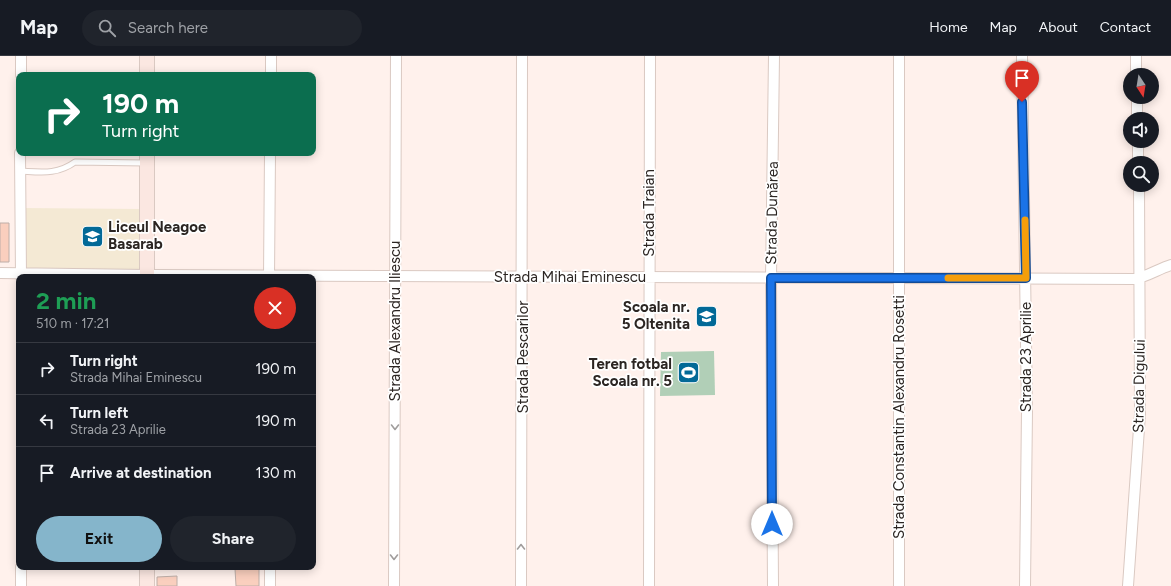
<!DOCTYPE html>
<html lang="en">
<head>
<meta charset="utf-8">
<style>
	body { margin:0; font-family:Figtree,sans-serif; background:#20242c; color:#f1f3f6; height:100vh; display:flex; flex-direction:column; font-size:15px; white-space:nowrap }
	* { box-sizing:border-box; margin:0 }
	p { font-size:13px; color:#9ea1a6 }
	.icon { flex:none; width:22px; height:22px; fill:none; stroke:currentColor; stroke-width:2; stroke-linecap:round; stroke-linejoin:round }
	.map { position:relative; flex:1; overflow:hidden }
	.side { position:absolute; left:16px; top:218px; width:300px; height:296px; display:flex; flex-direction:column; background:#171b24; border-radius:8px; box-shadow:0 2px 10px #0003 }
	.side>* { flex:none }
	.top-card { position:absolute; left:16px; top:16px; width:300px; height:84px; border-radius:8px; box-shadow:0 2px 10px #0003; background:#0b6e4f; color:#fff; overflow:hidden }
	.needle { width:26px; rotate:168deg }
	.buttons { position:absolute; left:1123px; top:12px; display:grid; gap:8px }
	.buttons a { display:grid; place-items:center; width:36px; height:36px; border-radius:50%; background:#171b24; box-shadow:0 2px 10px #0003; font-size:20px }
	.pin { position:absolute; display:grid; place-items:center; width:34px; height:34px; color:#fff; margin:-41px -17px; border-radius:50% 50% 50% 0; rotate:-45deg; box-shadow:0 0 4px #0007 }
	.pin .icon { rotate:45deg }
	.me { position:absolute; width:44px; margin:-22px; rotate:0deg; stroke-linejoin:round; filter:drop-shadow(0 0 3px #0008) }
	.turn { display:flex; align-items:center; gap:14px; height:84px; padding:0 20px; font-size:18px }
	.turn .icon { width:52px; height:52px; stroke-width:2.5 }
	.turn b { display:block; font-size:28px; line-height:34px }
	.round { display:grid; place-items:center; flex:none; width:42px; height:42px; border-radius:21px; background:#20242c }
	.overview { display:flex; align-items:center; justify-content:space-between; height:68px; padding:0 20px }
	h1 { font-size:24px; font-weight:700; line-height:30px; color:#1e9e55 }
	.primary-button { display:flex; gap:8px; margin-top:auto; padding:8px 20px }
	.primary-button a { flex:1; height:46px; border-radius:24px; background:#85b5cb; color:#111; font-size:16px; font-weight:700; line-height:46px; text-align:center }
	.primary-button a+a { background:#20242c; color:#f1f3f6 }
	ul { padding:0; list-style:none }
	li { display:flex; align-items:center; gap:12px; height:52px; padding:0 20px; border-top:1px solid #363941 }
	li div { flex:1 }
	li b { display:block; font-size:15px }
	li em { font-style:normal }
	header { display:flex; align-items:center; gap:24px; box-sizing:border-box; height:56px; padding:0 20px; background:#171b24; border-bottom:1px solid #363941 }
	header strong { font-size:19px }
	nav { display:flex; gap:22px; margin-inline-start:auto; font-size:14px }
	.search { width:280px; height:36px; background:#20242c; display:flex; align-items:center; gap:10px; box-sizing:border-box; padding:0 14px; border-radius:22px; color:#9ea1a6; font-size:15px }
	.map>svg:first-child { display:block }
	.education { fill:#f4e9d4 }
	.green { fill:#b1cfb7 }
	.building { fill:#facfbe; stroke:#beaea8 }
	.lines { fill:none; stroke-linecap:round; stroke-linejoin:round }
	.service-casing { stroke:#dac9c2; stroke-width:7 }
	.minor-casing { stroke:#dac9c2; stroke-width:12 }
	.secondary-casing { stroke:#dac9c2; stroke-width:16 }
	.service { stroke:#fff; stroke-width:5 }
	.minor { stroke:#fff; stroke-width:10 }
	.secondary { stroke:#fbe7e1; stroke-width:14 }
	.oneway { stroke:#a09d9c }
	.route-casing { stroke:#114b97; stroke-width:10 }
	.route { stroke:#1a73e8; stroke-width:7 }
	.slow { stroke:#f59e0b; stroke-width:7 }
	.labels { text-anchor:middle; stroke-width:3.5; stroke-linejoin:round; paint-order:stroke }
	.street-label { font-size:15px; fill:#2b2522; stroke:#fff }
	.poi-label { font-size:15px; font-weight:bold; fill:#2b2522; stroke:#fff; text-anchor:end }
</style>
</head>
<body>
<header>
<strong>Map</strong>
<div class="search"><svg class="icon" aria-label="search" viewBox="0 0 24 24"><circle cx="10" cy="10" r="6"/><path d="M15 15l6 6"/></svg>Search here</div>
<nav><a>Home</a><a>Map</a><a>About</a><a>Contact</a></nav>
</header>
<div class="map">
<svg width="1171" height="530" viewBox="0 0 1171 530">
	<rect width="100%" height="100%" fill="#fff1ec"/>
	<!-- education -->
	<path class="education" d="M21,152L143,153V214L21,212Z"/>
	<!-- green -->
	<path class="green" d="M714,295L715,339L660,340L661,296Z"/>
	<!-- building -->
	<path class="building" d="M0,167H9V206H0Z
		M235,513H259V530H236Z
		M177,520V530H157V521Z"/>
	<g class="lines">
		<defs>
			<path id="service" d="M20,115C41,116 57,119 75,106L146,107"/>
			<path id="minor" d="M1022,0L1027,355L1025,530
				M1136,0V19
				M21,19V0
				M271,19V0
				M1137,41V63
				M1138,85V107
				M20,97L21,221
				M0,217L147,219L1133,223C1143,223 1160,212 1171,209
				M269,221L270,97
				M270,511V530
				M21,530V511
				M394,530L396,0
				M521,530L522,0
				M649,530L650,0
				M773,530L771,222L774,0
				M899,530V0
				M1128,530L1140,358L1139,129"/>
			<path id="secondary" d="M147,0V19
				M147,97V221
				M147,530V511"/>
		</defs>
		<!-- service casing -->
		<use href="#service" class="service-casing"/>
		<!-- minor casing -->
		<use href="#minor" class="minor-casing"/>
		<!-- secondary casing -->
		<use href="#secondary" class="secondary-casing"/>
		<!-- service -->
		<use href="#service" class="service"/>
		<!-- minor -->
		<use href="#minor" class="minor"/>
		<!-- secondary -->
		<use href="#secondary" class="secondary"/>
	</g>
	<!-- one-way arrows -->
	<defs><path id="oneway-chevron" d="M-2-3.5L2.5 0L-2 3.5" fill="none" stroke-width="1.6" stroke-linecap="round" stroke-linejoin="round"/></defs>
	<g class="oneway">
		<use href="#oneway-chevron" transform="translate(395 371) rotate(90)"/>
		<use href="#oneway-chevron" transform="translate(521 491) rotate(-90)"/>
		<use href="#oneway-chevron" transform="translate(394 501) rotate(90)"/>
	</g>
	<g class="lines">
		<defs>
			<path id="route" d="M772,468L771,222H1026L1022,46"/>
		</defs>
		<!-- route casing -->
		<use href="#route" class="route-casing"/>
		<!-- route -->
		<use href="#route" class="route"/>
		<!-- slow -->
		<path class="slow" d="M948,222H1026L1025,164"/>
	</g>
	<!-- icons -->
	<defs>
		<symbol id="school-square" viewBox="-11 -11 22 22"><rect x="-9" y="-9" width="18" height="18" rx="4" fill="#026997" stroke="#fff"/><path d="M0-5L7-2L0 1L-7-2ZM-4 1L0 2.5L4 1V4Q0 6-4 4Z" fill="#fff"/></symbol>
		<symbol id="stadium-square" viewBox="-11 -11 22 22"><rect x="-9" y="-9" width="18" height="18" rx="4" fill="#026997" stroke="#fff"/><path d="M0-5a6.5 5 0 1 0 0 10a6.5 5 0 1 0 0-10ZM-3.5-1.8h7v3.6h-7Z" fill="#fff"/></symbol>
	</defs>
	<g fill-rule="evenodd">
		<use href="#school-square" x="80" y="168" width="25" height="25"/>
		<use href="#school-square" x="694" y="248" width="25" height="25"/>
		<use href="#stadium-square" x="676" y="304" width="25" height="25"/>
	</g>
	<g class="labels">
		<!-- street labels -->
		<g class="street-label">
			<text transform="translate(649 157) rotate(-90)" y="5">Strada Traian</text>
			<text transform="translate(772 157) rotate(-89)" y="5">Strada Dunărea</text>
			<text x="570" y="226">Strada Mihai Eminescu</text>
			<text transform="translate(395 265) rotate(-90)" y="5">Strada Alexandru Iliescu</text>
			<text transform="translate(523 301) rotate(-90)" y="5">Strada Pescarilor</text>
			<text transform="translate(1026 301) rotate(-90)" y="5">Strada 23 Aprilie</text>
			<text transform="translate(1139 330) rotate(-89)" y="5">Strada Digului</text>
			<text transform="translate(899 361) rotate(-90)" y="5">Strada Constantin Alexandru Rosetti</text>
		</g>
		<!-- poi labels -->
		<g class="poi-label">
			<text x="108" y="176" text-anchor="start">Liceul Neagoe<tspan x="108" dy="17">Basarab</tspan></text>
			<text x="690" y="256">Scoala nr.<tspan x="690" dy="17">5 Oltenita</tspan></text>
			<text x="672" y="313">Teren fotbal<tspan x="672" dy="17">Scoala nr. 5</tspan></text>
		</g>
	</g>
</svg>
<div class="buttons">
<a><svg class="needle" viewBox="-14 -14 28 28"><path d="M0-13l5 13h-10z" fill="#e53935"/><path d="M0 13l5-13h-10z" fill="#9ea1a6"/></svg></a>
<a><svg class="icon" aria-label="sound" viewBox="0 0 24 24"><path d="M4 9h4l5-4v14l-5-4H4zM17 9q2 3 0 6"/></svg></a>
<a><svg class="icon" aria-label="search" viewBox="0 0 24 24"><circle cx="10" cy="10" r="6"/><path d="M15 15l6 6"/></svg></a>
</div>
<div class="pin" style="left:1022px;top:46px;background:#d93025"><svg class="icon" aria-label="arrive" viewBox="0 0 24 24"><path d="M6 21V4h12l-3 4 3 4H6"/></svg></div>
<svg class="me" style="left:772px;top:468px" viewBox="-20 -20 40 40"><circle r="19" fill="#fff"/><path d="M0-13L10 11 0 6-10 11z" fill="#1a73e8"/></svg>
<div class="top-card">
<div class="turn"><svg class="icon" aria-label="right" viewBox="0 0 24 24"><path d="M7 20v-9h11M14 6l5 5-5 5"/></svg><div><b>190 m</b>Turn right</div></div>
</div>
<section class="side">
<div class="overview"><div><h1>2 min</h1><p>510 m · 17:21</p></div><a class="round" style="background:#d93025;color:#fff"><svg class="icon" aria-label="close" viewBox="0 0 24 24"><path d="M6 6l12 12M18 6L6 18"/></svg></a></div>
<ul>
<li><svg class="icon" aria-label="right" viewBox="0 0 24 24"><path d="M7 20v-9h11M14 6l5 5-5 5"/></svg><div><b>Turn right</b><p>Strada Mihai Eminescu</p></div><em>190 m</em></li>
<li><svg class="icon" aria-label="left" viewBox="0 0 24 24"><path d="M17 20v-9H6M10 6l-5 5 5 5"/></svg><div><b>Turn left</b><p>Strada 23 Aprilie</p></div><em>190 m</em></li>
<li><svg class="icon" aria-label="arrive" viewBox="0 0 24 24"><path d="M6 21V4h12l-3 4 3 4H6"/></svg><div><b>Arrive at destination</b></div><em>130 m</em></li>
</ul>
<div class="primary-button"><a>Exit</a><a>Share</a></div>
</section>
</div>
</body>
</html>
